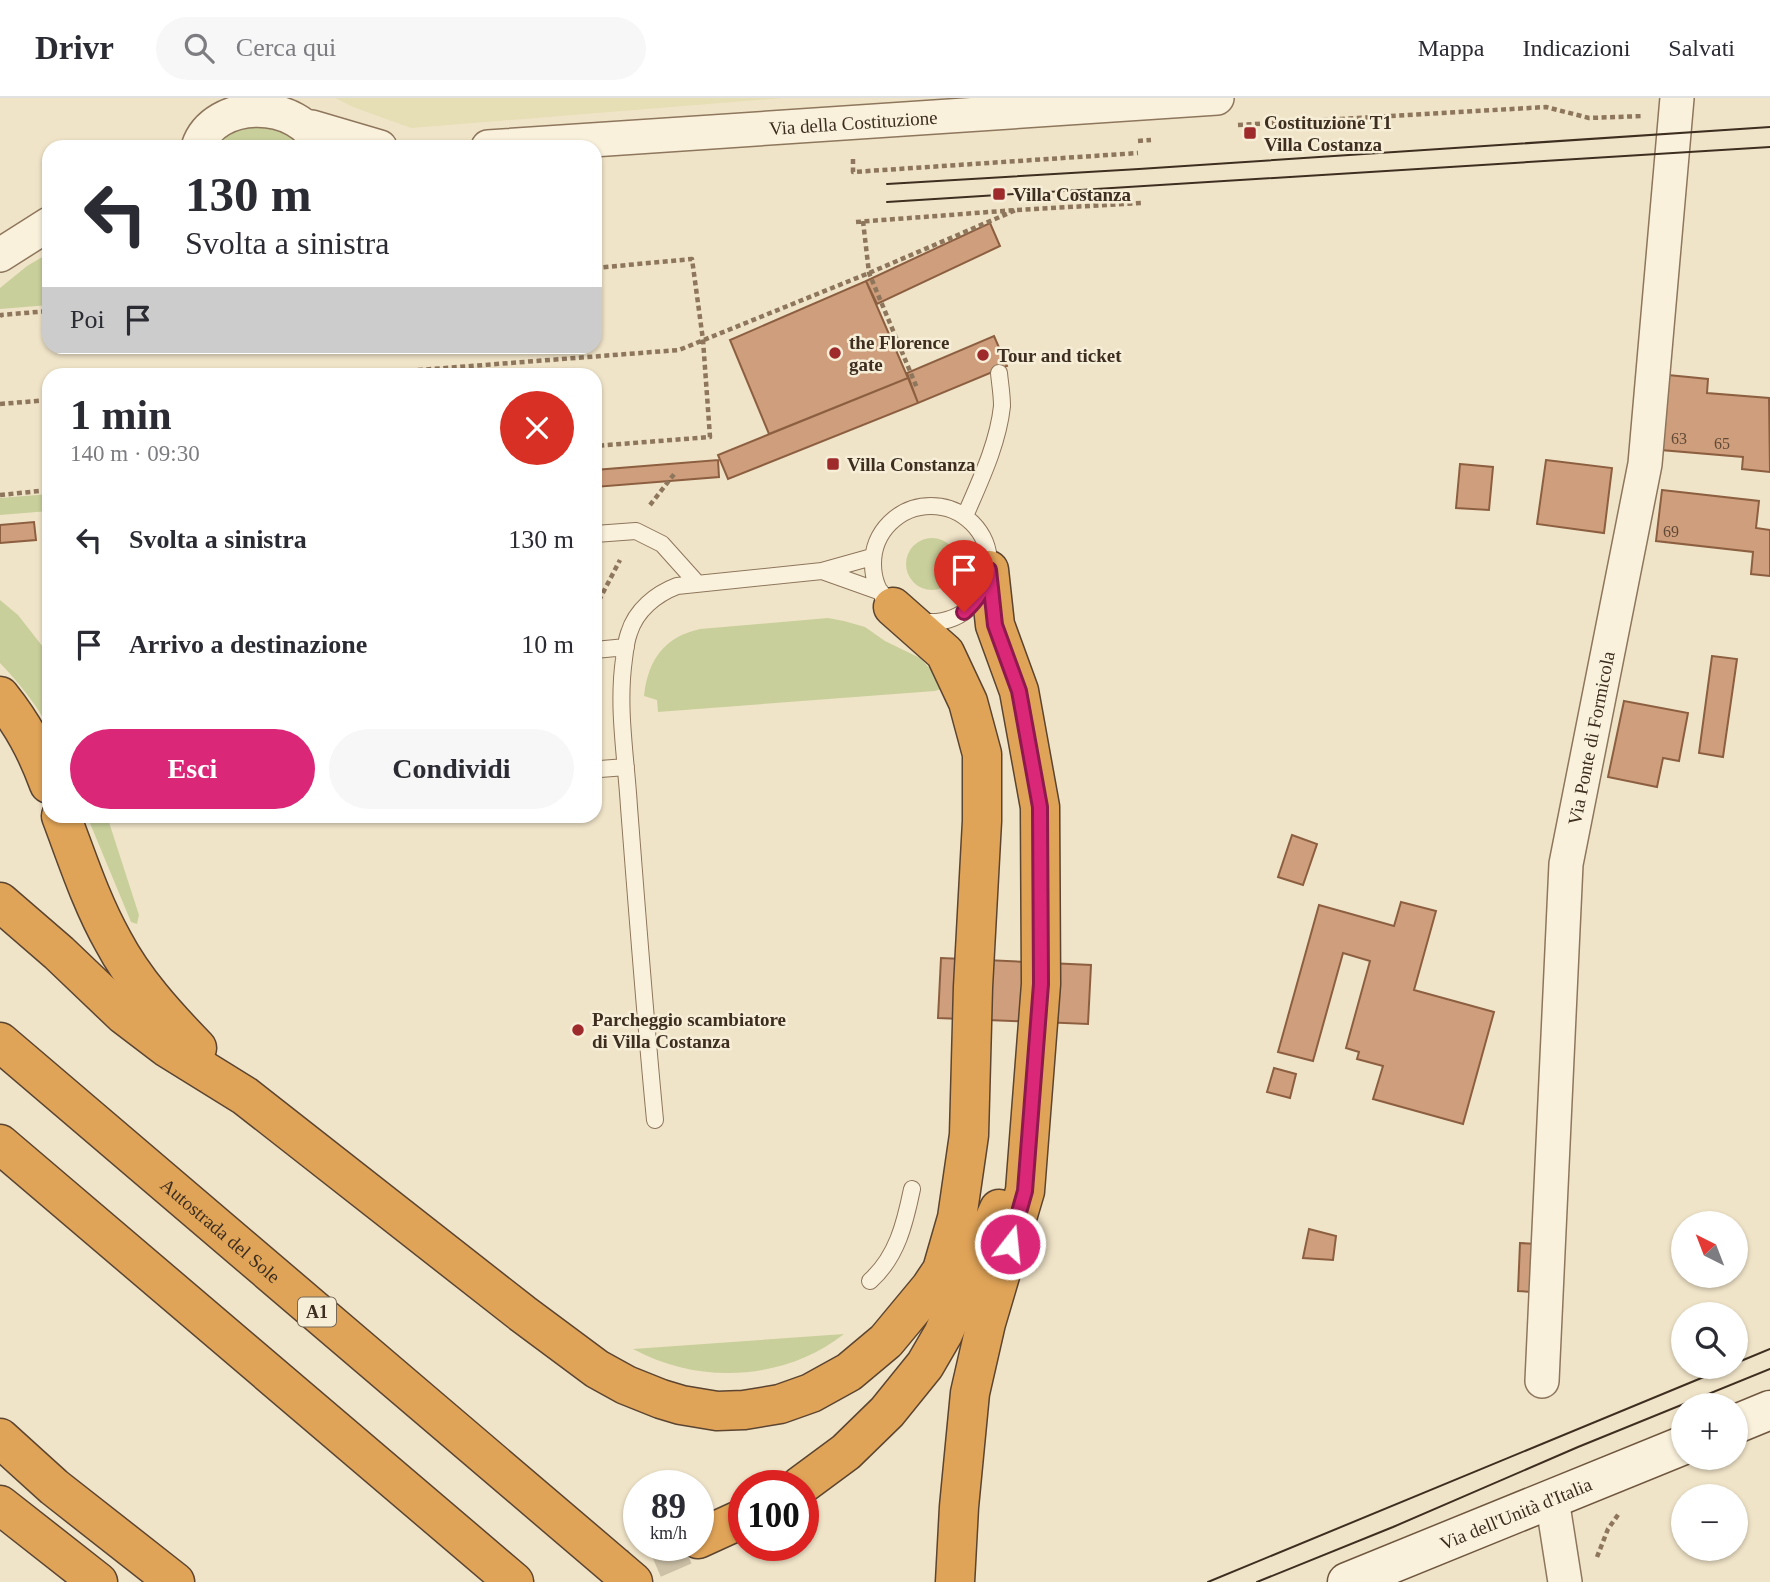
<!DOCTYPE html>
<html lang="it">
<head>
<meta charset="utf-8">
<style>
	body { margin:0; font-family:"Times New Roman",serif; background:#f7f7f7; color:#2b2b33; height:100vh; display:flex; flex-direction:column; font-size:26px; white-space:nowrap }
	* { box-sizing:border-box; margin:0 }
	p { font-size:23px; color:#7c7c81 }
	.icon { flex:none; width:38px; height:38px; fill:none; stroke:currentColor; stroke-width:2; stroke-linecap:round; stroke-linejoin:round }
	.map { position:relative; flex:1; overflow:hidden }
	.panel { position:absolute; left:42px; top:270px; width:560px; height:455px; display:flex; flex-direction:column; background:#fff; border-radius:21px; box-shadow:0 2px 5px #0004 }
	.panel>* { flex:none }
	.top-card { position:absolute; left:42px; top:42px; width:560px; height:214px; border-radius:21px; box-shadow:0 2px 5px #0004; background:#fff; color:#2b2b33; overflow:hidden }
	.needle { width:46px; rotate:318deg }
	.controls { position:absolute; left:1671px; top:1113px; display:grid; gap:14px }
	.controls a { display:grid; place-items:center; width:77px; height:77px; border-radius:50%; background:#fff; box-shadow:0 2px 5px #0004; font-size:35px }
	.speed { position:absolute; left:623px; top:1372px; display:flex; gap:14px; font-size:35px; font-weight:700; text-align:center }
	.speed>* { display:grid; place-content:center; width:91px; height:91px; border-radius:50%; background:#fff; box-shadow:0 2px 5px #0004; line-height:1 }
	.speed small { font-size:18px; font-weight:400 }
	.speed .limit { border:10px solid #d22; background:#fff; color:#111 }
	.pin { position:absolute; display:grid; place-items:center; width:60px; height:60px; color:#fff; margin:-72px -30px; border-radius:50% 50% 50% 0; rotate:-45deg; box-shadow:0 0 7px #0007 }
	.pin .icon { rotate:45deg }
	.me { position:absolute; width:77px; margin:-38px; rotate:16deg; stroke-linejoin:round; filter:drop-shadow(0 0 5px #0008) }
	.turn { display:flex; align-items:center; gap:24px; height:147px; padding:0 28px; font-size:32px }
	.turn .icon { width:91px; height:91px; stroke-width:2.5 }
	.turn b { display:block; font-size:49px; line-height:60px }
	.then { display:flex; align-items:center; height:66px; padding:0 28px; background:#0003; gap:14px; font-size:26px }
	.round { display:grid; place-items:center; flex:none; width:74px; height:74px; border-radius:37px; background:#f7f7f7 }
	.summary { display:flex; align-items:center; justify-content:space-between; height:119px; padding:0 28px }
	h1 { font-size:42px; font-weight:800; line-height:52px }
	.cta { display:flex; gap:14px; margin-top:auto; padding:14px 28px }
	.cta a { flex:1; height:80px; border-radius:42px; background:#db2777; color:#fff; font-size:28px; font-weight:800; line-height:80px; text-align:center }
	.cta a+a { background:#f7f7f7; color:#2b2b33 }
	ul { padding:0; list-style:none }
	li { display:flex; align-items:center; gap:21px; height:105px; padding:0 28px }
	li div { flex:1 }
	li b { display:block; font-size:26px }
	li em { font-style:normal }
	header { display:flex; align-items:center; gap:42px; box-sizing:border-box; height:98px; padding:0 35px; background:#fff; border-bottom:2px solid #e1e1e2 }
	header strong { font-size:33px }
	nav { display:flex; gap:38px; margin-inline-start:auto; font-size:24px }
	.search { width:490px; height:63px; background:#f7f7f7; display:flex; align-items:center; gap:18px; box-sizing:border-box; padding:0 24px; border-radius:38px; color:#7c7c81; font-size:26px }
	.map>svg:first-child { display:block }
	.farmland { fill:#e6deb5 }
	.green { fill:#c9cf9b }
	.building { fill:#cf9f7d; stroke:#8d5f41; stroke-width:2 }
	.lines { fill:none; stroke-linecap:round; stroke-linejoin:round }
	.highway-tunnel { stroke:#ccc0a6; stroke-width:38; stroke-dasharray:38 19; stroke-linecap:butt }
	.lane-casing { stroke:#8d765c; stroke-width:18 }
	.street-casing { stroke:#8d765c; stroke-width:36 }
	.secondary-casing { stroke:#6f573f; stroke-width:41 }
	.highway-casing { stroke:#5b4430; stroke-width:41 }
	.path { stroke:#8d765c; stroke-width:4.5; stroke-dasharray:5 3.5; stroke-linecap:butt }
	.lane { stroke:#faf1dc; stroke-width:16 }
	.street { stroke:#faf1dc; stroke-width:33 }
	.secondary { stroke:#faf1dc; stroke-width:38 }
	.highway { stroke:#e0a458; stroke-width:38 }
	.tram { stroke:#3d2e20; stroke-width:2 }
	.route-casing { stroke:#8e194d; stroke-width:18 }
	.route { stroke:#db2777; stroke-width:12 }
	.poi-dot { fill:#9e2a2b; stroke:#f7eed8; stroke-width:2.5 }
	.labels { text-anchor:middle; stroke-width:5; stroke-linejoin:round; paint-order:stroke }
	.number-label { font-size:16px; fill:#624a37 }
	.shield { fill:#f7eed8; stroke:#756857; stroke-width:2 }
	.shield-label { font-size:18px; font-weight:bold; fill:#3d2e20 }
	.poi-label { font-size:19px; font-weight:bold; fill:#3d2e20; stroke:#f7eed8; text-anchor:start }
	.street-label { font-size:19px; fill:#3d2e20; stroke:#f7eed8 }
</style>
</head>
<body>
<header>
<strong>Drivr</strong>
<div class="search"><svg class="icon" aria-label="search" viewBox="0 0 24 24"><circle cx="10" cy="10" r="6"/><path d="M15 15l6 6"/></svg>Cerca qui</div>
<nav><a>Mappa</a><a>Indicazioni</a><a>Salvati</a></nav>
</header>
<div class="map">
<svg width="1770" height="1484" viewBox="0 0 1770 1484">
	<rect width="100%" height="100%" fill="#f0e4c8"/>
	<!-- farmland -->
	<path class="farmland" d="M335,0H784L411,30L353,9Z"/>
	<!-- green -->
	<path class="green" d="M248,22L287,33L296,44L297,49H219L227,35Z
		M49,155V207L0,211V190L27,168Z
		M49,396V413L0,417V400Z
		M906 466a26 26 0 1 1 52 0a26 26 0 1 1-52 0Z
		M0,502L18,517L43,549L49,545V630C36,606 19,585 0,565Z
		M828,520L844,523L865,529L885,543L920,560L936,577L944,590L935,593L658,614L657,602L644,598C648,562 664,539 700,531Z
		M87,718H107L139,817L137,826L131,824Z
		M844,1236C784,1283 699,1287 633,1251Z"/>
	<!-- building -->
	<path class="building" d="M990,125L1000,148L877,206L866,183Z
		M866,183L908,280L769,336L730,242Z
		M994,238L1007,268L918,305L907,275Z
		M1668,277L1708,281L1707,295L1769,300L1770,374L1742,371L1743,359L1661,352Z
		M908,280L918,305L728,381L718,357Z
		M718,362L719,379L595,389V372Z
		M1546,362L1612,370L1604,435L1537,426Z
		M1460,366L1493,369L1489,412L1456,410Z
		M1662,392L1759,403L1756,430L1770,432V478L1751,476L1753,454L1656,443Z
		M34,424L36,442L0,445V427Z
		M1712,558L1737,561L1723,659L1699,655Z
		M1624,603L1688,615L1679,663L1663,660L1657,689L1608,679Z
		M1292,737L1317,746L1303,787L1278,779Z
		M1401,804L1436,813L1414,892L1494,914L1463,1026L1373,1001L1383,968L1357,961L1359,954L1346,950L1370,863L1343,855L1313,963L1278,954L1319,807L1394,828Z
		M941,860L1091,867L1088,926L938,920Z
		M1274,970L1296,976L1290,1000L1267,994Z
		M1309,1131L1336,1138L1333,1162L1303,1160Z
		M1520,1145L1536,1146L1533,1194L1518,1193Z"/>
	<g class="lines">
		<!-- highway-tunnel -->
		<path class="highway-tunnel" d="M601,1484L684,1448"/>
		<defs>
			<path id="lane" d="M873 466a58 58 0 1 1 116 0a58 58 0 1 1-116 0Z
				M965,418C980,383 998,346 1002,308C1002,296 1000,286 999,275
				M595,436L636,433L662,446L697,485
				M822,473L881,494
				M595,552L626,549
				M600,671L626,669
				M655,1022C645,918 637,813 629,709C626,659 617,610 624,561C625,552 626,543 629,535C636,512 656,496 677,488L822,473L872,459
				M870,1183C897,1159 905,1125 912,1091"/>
			<g id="street">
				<path d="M312,29L380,49"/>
				<path d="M198,49C214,0 300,0 320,49"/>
				<path id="s1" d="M488,49L1217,0"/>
				<path d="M0,157L49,126"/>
				<path id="s2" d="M1542,1283L1566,766L1645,366L1677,0"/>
				<path d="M1552,1401L1565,1484"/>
			</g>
			<g id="secondary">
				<path d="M1736,1326L1770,1312"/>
				<path id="s3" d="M1347,1484L1684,1347"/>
			</g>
			<g id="highway">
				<path d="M0,598C23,627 36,651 49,686"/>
				<path d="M61,718C77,760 91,804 113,843C134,883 166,918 197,950"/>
				<path d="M0,804L59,855L124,917L166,949L245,998L523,1216L597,1271L626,1287L661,1301L681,1307L717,1313L744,1312L780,1306L811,1295L849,1274L886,1243L930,1190L942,1172L957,1120L969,1037L973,889L982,723V656L968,604L945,555L893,509"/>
				<path id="s4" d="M0,944L633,1484"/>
				<path d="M0,1046L514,1484"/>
				<path d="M0,1340L54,1389L175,1484"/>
				<path d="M800,1388L846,1354L887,1314L925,1267L943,1236L999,1111"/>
				<path d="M0,1407L98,1484"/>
				<path d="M698,1441L744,1420"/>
				<path d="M955,1484L959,1409L970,1295L986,1225L1025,1093L1041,886L1040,709L1019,593L995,527L989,472"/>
			</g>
		</defs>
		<!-- lane casing -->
		<use href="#lane" class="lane-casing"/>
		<!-- street casing -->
		<use href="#street" class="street-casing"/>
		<!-- secondary casing -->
		<use href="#secondary" class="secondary-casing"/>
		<!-- highway casing -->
		<use href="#highway" class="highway-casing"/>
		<!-- path -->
		<path class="path" d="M1238,27L1546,9L1589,20L1644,18
			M1138,43L1151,42
			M853,61V74L1138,55
			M863,123L869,175L917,290
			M856,124L1016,112L1142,105
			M595,170L692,161L703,242L710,339L595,348
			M0,219L1,217L49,213
			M367,276L679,252L869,175L1016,112
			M0,306L49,302
			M0,397L49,392
			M650,407L675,375
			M595,510L620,462
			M1597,1459L1608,1431L1620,1414"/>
		<!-- lane -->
		<use href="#lane" class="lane"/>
		<!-- street -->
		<use href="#street" class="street"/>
		<!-- secondary -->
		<use href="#secondary" class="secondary"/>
		<!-- highway -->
		<use href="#highway" class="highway"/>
		<!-- tram -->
		<path class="tram" d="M887,86L1139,71L1770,29
			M887,104L1770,49
			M1736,1265L1770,1251
			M1208,1484L1728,1269
			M1257,1484L1393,1429L1578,1349L1770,1271"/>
	</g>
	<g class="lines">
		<defs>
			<path id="route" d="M964,514C978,501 985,490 989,472L995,527L1019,593L1040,709L1041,886L1025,1093L1010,1146"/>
		</defs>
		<!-- route casing -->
		<use href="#route" class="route-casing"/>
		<!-- route -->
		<use href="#route" class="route"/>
	</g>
	<!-- markers -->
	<g class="poi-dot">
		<rect x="1243" y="28" width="14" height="14" rx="3.5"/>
		<rect x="992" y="89" width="14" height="14" rx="3.5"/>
		<circle cx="835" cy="255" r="7"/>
		<circle cx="983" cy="257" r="7"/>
		<rect x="826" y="359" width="14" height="14" rx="3.5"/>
		<circle cx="578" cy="932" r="7"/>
	</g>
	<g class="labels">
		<!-- number labels -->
		<g class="number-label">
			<text x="1679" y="346">63</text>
			<text x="1722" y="351">65</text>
			<text x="1671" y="439">69</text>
		</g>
		<!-- shield labels -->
		<rect class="shield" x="298" y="1199.5" width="38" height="29" rx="5"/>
		<g class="shield-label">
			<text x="317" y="1220">A1</text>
		</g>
		<!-- poi labels -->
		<g class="poi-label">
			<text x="1264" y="31">Costituzione T1<tspan x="1264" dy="22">Villa Costanza</tspan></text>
			<text x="1013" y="103">Villa Costanza</text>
			<text x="849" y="251">the Florence<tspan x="849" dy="22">gate</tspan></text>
			<text x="997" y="264">Tour and ticket</text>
			<text x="847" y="373">Villa Constanza</text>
			<text x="592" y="928">Parcheggio scambiatore<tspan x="592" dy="22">di Villa Costanza</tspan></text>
		</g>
		<!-- street labels -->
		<g class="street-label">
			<text dy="7" stroke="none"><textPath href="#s1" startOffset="366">Via della Costituzione</textPath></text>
			<text dy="7" stroke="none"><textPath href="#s2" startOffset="646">Via Ponte di Formicola</textPath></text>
			<text dy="7" stroke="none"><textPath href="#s4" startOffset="290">Autostrada del Sole</textPath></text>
			<text dy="7" stroke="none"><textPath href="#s3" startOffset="182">Via dell'Unità d'Italia</textPath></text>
		</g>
	</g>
</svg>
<div class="controls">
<a><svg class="needle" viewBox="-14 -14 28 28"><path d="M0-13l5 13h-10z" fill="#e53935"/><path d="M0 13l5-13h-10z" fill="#7c7c81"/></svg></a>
<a><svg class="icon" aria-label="search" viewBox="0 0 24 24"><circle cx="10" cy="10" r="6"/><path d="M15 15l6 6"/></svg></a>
<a>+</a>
<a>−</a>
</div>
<div class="speed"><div>89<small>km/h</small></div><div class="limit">100</div></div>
<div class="pin" style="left:964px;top:514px;background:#d93025"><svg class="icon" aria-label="arrive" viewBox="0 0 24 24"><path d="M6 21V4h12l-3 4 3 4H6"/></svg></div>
<svg class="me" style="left:1010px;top:1146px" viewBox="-20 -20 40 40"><circle r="17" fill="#db2777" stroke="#fff" stroke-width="3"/><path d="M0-11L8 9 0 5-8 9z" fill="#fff"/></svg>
<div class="top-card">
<div class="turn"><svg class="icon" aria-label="left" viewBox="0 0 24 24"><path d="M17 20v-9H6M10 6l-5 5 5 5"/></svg><div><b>130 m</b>Svolta a sinistra</div></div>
<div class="then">Poi<svg class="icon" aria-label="arrive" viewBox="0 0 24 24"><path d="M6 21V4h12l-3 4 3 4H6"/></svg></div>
</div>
<section class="panel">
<div class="summary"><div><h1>1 min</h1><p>140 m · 09:30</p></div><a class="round" style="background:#d93025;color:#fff"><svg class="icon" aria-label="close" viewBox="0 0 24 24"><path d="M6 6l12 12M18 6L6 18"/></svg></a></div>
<ul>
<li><svg class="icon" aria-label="left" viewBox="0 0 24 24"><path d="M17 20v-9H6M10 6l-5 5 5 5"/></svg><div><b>Svolta a sinistra</b></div><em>130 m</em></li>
<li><svg class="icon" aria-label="arrive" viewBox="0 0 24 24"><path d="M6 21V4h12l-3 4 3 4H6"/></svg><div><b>Arrivo a destinazione</b></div><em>10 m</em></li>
</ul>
<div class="cta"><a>Esci</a><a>Condividi</a></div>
</section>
</div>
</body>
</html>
